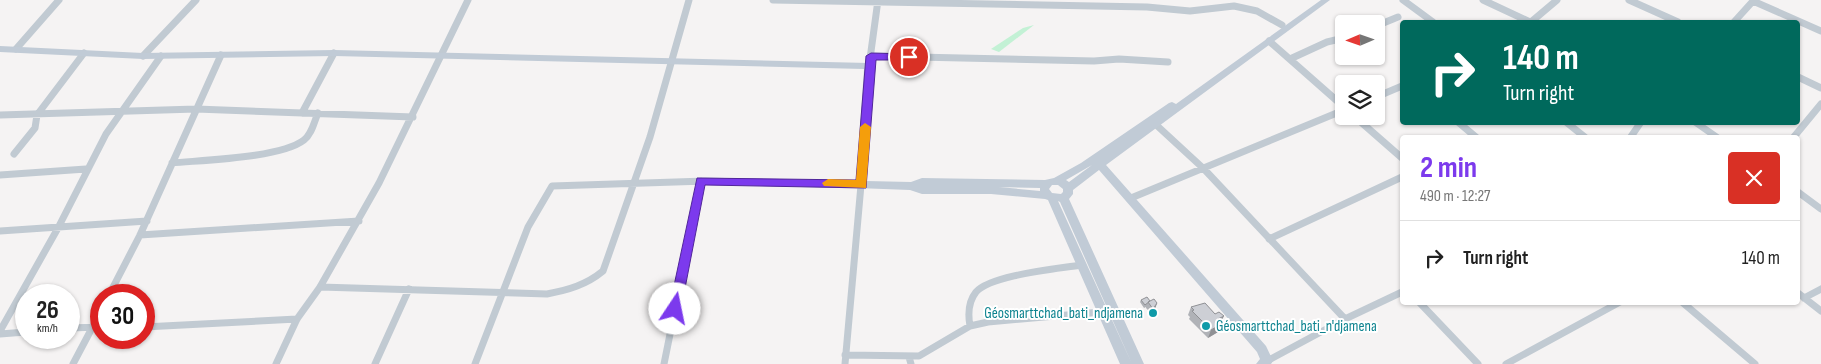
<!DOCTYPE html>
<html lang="en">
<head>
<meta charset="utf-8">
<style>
	body { margin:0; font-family:"Sofia Sans Condensed",sans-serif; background:#f6f6f6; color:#222; height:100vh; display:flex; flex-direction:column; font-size:19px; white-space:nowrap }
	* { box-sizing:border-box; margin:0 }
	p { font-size:16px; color:#767676 }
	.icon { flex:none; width:28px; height:28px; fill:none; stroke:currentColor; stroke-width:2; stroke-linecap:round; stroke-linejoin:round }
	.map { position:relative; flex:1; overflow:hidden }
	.panel { position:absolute; left:1400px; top:135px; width:400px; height:170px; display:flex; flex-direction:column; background:#fff; border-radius:5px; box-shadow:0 1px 4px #0004 }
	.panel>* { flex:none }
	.hud { position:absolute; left:1400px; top:20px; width:400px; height:105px; border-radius:5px; box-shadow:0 1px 4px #0004; background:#00695c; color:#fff; overflow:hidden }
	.needle { width:32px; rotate:268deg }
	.buttons { position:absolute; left:1335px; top:15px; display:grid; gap:10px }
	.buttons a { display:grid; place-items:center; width:50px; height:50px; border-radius:5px; background:#fff; box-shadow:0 1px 4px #0004; font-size:25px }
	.speed { position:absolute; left:15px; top:284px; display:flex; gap:10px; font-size:25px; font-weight:700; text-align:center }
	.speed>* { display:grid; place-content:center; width:65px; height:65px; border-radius:50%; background:#fff; box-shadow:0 1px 4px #0004; line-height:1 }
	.speed small { font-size:12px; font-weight:400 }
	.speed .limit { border:8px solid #d22; background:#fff; color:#111 }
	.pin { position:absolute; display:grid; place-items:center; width:42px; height:42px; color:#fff; margin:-21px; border:2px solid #fff; border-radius:50%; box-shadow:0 1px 5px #0007 }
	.me { position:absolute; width:55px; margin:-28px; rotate:11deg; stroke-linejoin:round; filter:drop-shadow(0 0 4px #0008) }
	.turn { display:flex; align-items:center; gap:18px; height:105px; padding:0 20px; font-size:22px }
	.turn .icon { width:65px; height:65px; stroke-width:2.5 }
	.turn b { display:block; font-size:35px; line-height:42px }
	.round { display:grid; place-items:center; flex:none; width:52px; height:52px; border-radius:5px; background:#f6f6f6 }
	.headline { display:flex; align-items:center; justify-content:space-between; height:85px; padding:0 20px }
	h1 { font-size:30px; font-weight:700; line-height:38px; color:#7c3aed }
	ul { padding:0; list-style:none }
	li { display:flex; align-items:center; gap:15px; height:75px; padding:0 20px; border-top:1px solid #e0e0e0 }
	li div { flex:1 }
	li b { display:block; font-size:19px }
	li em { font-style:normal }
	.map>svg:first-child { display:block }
	.green { fill:#c3f1d5 }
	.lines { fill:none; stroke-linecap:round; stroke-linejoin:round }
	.street { stroke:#c1cad2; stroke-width:7 }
	.secondary { fill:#c1cbd6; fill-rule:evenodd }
	.wall { fill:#b0b2b7 }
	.shaded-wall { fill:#909195 }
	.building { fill:#cdcfd5; stroke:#909195 }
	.route { fill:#7c3aed; stroke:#51269a }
	.slow { fill:#f59e0b }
	.culture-dot { fill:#0f9aa8; stroke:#fff; stroke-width:2 }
	.labels { text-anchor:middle; stroke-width:4; stroke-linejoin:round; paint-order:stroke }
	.culture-label { font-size:15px; fill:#0d838f; stroke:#fff; text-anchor:end }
</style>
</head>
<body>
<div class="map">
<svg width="1821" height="364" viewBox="0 0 1821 364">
	<rect width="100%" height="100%" fill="#f5f3f3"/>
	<!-- green -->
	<path class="green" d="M1034,25L999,52L991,49L1023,28Z"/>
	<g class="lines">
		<!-- street -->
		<path class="street" d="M773,0L1147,7L1190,11L1234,6L1257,11L1282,25
			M1403,0L1433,22
			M1483,0L1530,22
			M1629,0L1678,22
			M1753,1L1821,31
			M1531,22L1557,0
			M1734,22L1754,0
			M1376,26L1398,17
			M1269,41L1344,107
			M16,49L59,0
			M143,56L196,0
			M871,56L1094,61L1119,59L1168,62
			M1290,59L1327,42L1344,38
			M869,66L878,0
			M1798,77L1821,88
			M1376,97L1402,86
			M302,113L334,53
			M0,115L196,109L413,117
			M1354,116L1402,158
			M1152,121L1204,169L1345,319
			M1458,122L1477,138
			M1566,122L1586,138
			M1695,122L1718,138
			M1630,138L1641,122
			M1793,138L1821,104
			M14,154L35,128L37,115L84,53
			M172,163C203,160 281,158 304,140C312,134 314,122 318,113
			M0,175L86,169
			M1798,192L1821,209
			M1131,198L1344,110
			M0,231L147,221
			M140,235L359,221
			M1269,239L1402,177
			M320,287L547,294C568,290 586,285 603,271L650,137L689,0
			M1798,293L1821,311
			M109,295L140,235L221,55
			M1804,298L1821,289
			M1419,302L1478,364
			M1682,302L1755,364
			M970,326C968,315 968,302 976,292C991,275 1057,269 1081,265
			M144,327L297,319
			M69,328L101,327
			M0,331L58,228L106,134L161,56
			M0,334L26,332
			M845,355L919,356L970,326L988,322L1101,312
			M909,357L911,364
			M1267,361L1345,319L1402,292
			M73,364L101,311
			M276,364L297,319L320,287L379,183L468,0
			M375,364L409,289
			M475,364L528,227L552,186L706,181L861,185L845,364
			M664,364L701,181
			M1506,364L1620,302"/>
		<!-- secondary -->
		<path class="secondary" d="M1321,0H1330L1106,165L1266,346L1273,361L1271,364H1256L1260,359L1257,352L1099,170L1073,190V194L1069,199L1144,364H1132L1060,202L1058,201L1132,364H1120L1048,200L1045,199L991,194H922L910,190L857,188L856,185L864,69L334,56L143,59L0,52V46L143,53L334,50L869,63L873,66L866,181L911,182L922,178L1045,180L1054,178L1081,163L1169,103L1172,102L1176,104ZM1092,165L1069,182L1066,180ZM1052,185H1058L1063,189V192L1061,194L1052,193L1049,189ZM999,187L1040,188V191Z"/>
	</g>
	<!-- wall -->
	<path class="wall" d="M1141,300L1150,301L1157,303L1155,309L1152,314L1146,308V307L1144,308L1140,302Z
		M1191,307L1215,314L1221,324L1218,332L1208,338L1189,319L1190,317L1188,315Z"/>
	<!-- shaded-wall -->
	<path class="shaded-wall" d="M1157,303L1155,309L1152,314L1153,309Z
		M1224,316L1220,324L1218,319Z
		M1221,324L1218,332L1208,338L1211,330Z"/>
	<!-- building -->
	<path class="building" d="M1147,297L1150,301L1145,305L1141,300Z
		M1154,299L1157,303L1153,309L1148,302Z
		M1205,303L1215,314L1219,312L1224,316L1218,319L1221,324L1211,330L1192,311L1194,310L1191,307Z"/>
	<!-- route -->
	<path class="route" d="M871,53L909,54L914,57L909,60H876L866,188L705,185L681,309L675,314L671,313L669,309L697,178L856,180L866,56Z"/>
	<!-- slow -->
	<path class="slow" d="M865,123L871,127L866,188L824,186L822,183L828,179L856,180L860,127Z"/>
	<!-- markers -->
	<g class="culture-dot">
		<circle cx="1153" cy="313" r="5"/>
		<circle cx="1206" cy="326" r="5"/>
	</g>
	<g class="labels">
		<!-- culture labels -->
		<g class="culture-label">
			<text x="1143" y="318">Géosmarttchad_bati_ndjamena</text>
			<text x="1216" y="331" text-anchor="start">Géosmarttchad_bati_n'djamena</text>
		</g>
	</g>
</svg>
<div class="buttons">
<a><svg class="needle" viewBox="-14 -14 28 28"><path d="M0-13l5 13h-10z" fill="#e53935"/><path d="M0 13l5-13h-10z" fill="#767676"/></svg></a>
<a><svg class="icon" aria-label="layers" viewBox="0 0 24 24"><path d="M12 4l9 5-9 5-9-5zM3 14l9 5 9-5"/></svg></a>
</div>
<div class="speed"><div>26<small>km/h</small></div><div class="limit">30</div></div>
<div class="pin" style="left:909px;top:57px;background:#d93025"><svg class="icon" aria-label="arrive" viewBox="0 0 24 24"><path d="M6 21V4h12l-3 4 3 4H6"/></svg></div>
<svg class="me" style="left:675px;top:309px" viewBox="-20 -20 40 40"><circle r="19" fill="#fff"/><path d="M0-13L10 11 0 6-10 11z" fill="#7c3aed"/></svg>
<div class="hud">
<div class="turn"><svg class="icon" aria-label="right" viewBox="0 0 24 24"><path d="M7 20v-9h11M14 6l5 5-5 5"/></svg><div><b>140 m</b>Turn right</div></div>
</div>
<section class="panel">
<div class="headline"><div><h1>2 min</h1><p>490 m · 12:27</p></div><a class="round" style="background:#d93025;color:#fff"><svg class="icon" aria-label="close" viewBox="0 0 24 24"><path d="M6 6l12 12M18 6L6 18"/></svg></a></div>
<ul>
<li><svg class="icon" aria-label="right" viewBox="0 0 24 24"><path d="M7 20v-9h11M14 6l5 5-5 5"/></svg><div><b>Turn right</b></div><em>140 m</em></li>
</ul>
</section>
</div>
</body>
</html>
